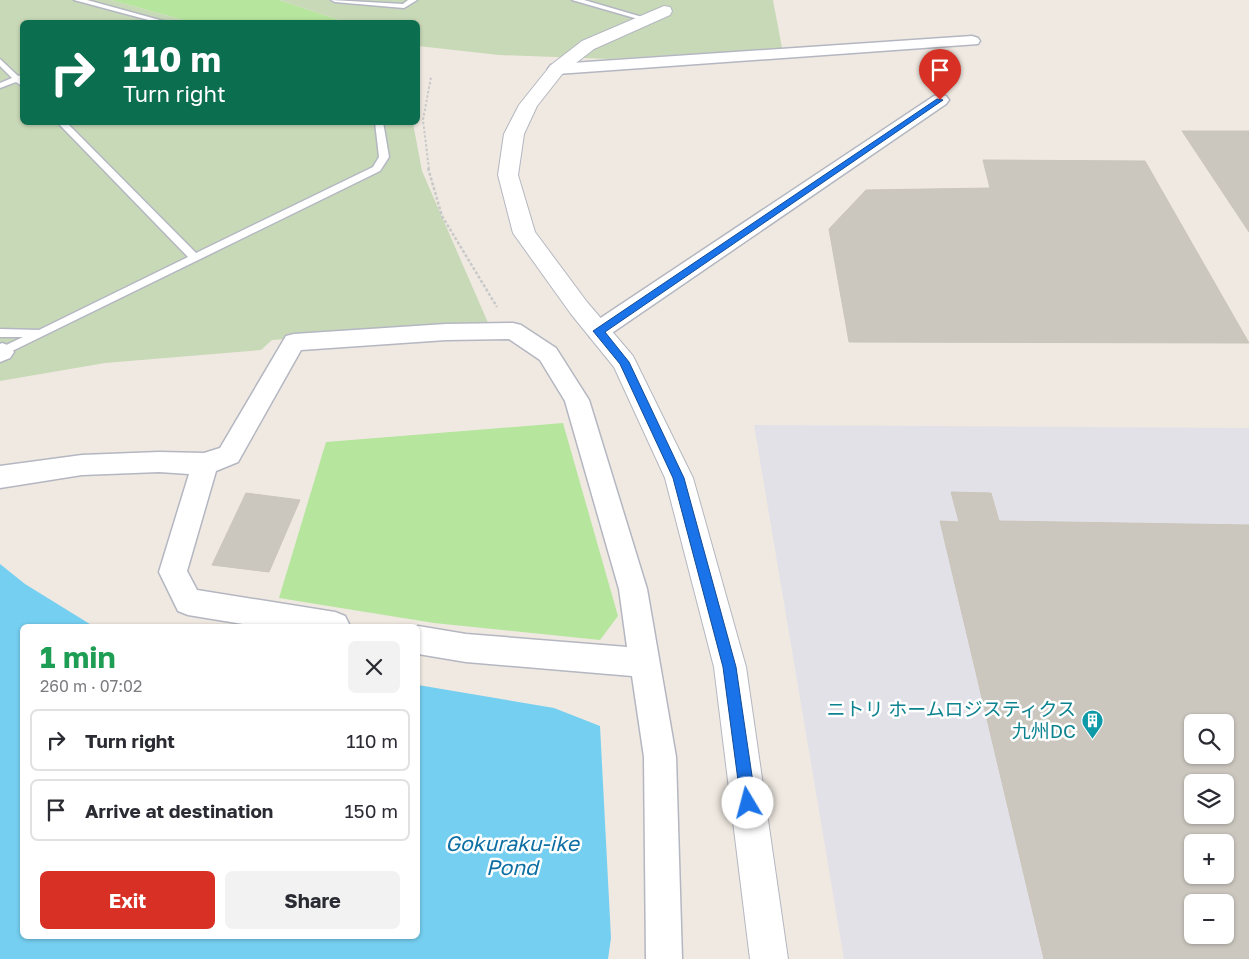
<!DOCTYPE html>
<html lang="en">
<head>
<meta charset="utf-8">
<style>
	body { margin:0; font-family:"Golos Text","Noto Sans JP",sans-serif; background:#f2f2f3; color:#2b2b33; height:100vh; display:flex; flex-direction:column; font-size:19px; white-space:nowrap }
	* { box-sizing:border-box; margin:0 }
	p { font-size:16px; color:#7c7c81 }
	.icon { flex:none; width:28px; height:28px; fill:none; stroke:currentColor; stroke-width:2; stroke-linecap:round; stroke-linejoin:round }
	.map { position:relative; flex:1; overflow:hidden }
	.drawer { position:absolute; left:20px; top:624px; width:400px; height:315px; display:flex; flex-direction:column; background:#fff; border-radius:8px; box-shadow:0 1px 4px #0004 }
	.drawer>* { flex:none }
	.guide { position:absolute; left:20px; top:20px; width:400px; height:105px; border-radius:8px; box-shadow:0 1px 4px #0004; background:#0b6e4f; color:#fff; overflow:hidden }
	.fabs { position:absolute; left:1184px; top:714px; display:grid; gap:10px }
	.fabs a { display:grid; place-items:center; width:50px; height:50px; border-radius:8px; background:#fff; box-shadow:0 1px 4px #0004; font-size:25px }
	.pin { position:absolute; display:grid; place-items:center; width:42px; height:42px; color:#fff; margin:-51px -21px; border-radius:50% 50% 50% 0; rotate:-45deg; box-shadow:0 0 5px #0007 }
	.pin .icon { rotate:45deg }
	.me { position:absolute; width:55px; margin:-28px; rotate:352deg; stroke-linejoin:round; filter:drop-shadow(0 0 4px #0008) }
	.turn { display:flex; align-items:center; gap:18px; height:105px; padding:0 20px; font-size:22px }
	.turn .icon { width:65px; height:65px; stroke-width:2.5 }
	.turn b { display:block; font-size:35px; line-height:42px }
	.round { display:grid; place-items:center; flex:none; width:52px; height:52px; border-radius:8px; background:#f2f2f3 }
	.summary { display:flex; align-items:center; justify-content:space-between; height:85px; padding:0 20px }
	h1 { font-size:30px; font-weight:700; line-height:38px; color:#1e9e55 }
	.cta { display:flex; gap:10px; margin-top:auto; padding:10px 20px }
	.cta a { flex:1; height:58px; border-radius:8px; background:#d93025; color:#fff; font-size:20px; font-weight:700; line-height:58px; text-align:center }
	.cta a+a { background:#f2f2f3; color:#2b2b33 }
	ul { padding:0; list-style:none }
	li { display:flex; align-items:center; gap:15px; height:62px; margin:0 10px 8px; padding:0 10px; border:2px solid #e1e1e2; border-radius:8px }
	li div { flex:1 }
	li b { display:block; font-size:19px }
	li em { font-style:normal }
	.map>svg:first-child { display:block }
	.industrial { fill:#e3e1e8; fill-rule:evenodd }
	.green { fill:#b6e59e }
	.cemetery { fill:#c8d9b8 }
	.water { fill:#75cff0 }
	.building { fill:#cbc7bf; stroke:#cbc5ba; fill-rule:evenodd }
	.lines { fill:none; stroke-linecap:round; stroke-linejoin:round }
	.lane-casing { stroke:#b4b7c1; stroke-width:3 }
	.street-casing { stroke:#b4b7c1; stroke-width:3 }
	.secondary-casing { stroke:#b4b7c1; stroke-width:2 }
	.path-far1 { stroke:#c9c9c9; stroke-width:2; stroke-dasharray:2.5 2; stroke-linecap:butt }
	.path { stroke:#c9c9c9; stroke-width:2.5; stroke-dasharray:3 2; stroke-linecap:butt }
	.lane { fill:#fff; fill-rule:evenodd }
	.street { fill:#fff; fill-rule:evenodd }
	.secondary { fill:#fff; fill-rule:evenodd }
	.route { fill:#1a73e8; stroke:#114b97 }
	.labels { text-anchor:middle; stroke-width:5; stroke-linejoin:round; paint-order:stroke }
	.near-culture-label { font-size:19px; fill:#0d838f; stroke:#fff; text-anchor:end }
	.near-water-label { font-size:21px; font-style:italic; fill:#0d6fa3; stroke:#fff }
</style>
</head>
<body>
<div class="map">
<svg width="1249" height="959" viewBox="0 0 1249 959">
	<rect width="100%" height="100%" fill="#efe9e1"/>
	<!-- industrial -->
	<path class="industrial" d="M754,425L1249,428V959H844ZM1192,722H1225V755H1192ZM1192,782H1225V815H1192ZM1192,842H1225V875H1192ZM1192,902H1225V935H1192Z"/>
	<!-- green -->
	<path class="green" d="M111,0H279L345,22H190Z
		M563,423L618,616L600,640L434,623L279,598L326,442Z"/>
	<!-- cemetery -->
	<path class="cemetery" d="M0,0H111L190,22H22V122L413,123L422,171L489,325L272,340L261,350L105,363L0,381Z
		M279,0H773L782,48L609,59L499,55L418,46V22H345Z"/>
	<!-- water -->
	<path class="water" d="M0,564L25,584L93,626H22V936H418V685L554,708L600,726L611,938L608,959H0Z"/>
	<!-- building -->
	<path class="building" d="M1182,131H1249V232Z
		M983,160L1145,161L1249,343L849,342L829,229L866,190L990,188Z
		M951,492L991,493L999,521L1249,525V959H1044L940,521L959,522ZM1192,722H1225V755H1192ZM1192,782H1225V815H1192ZM1192,842H1225V875H1192ZM1192,902H1225V935H1192Z
		M246,493L300,500L269,572L212,565Z"/>
	<g class="lines">
		<defs>
			<path id="lane" d="M74,0H87L167,22H156Z
				M331,0L403,4L408,0H417L404,8L335,2Z
				M572,0H584L649,19L645,21Z
				M0,59L18,76L22,75V86L16,82L0,88V83L12,78L0,66Z
				M57,122H66L196,253L373,167L379,157L375,122H383L389,157L380,171L2,356L0,355V348L23,337H0V329L39,330L188,257Z"/>
			<path id="street" d="M972,36L978,38L980,41L978,44L557,74L551,73L548,69L551,65L557,64Z
				M940,95L946,96L949,100L946,104L606,337L598,339L590,337L587,331L590,325L934,96Z
				M513,323L521,325L556,348L589,400L647,589L676,757L682,959H646L644,757L632,676L466,662L418,654V626L466,634L627,647L619,589L565,401L540,360L509,339L446,340L301,350L238,462L216,471L187,571L197,590L335,612L345,616L350,626H255L188,615L178,611L159,572L189,474L159,472L82,475L0,488V466L82,455L159,452L204,453L220,448L286,336L294,334L446,324Z
				M2,343L10,346L14,352L10,358L0,362V344Z"/>
			<path id="secondary" d="M664,6L670,7L672,11L670,15L594,49L563,73L537,106L524,134L518,175L535,232L587,302L633,356L693,478L746,667L788,959H750L714,667L665,478L614,367L571,314L513,233L498,175L504,134L519,105L551,65L582,41Z"/>
		</defs>
		<!-- lane casing -->
		<use href="#lane" class="lane-casing"/>
		<!-- street casing -->
		<use href="#street" class="street-casing"/>
		<!-- secondary casing -->
		<use href="#secondary" class="secondary-casing"/>
		<!-- path-far1 -->
		<path class="path-far1" d="M429,169L423,120L431,77"/>
		<!-- path -->
		<path class="path" d="M428,168L442,216L497,307"/>
		<!-- lane -->
		<use href="#lane" class="lane"/>
		<!-- street -->
		<use href="#street" class="street"/>
		<!-- secondary -->
		<use href="#secondary" class="secondary"/>
	</g>
	<!-- route -->
	<path class="route" d="M937,99L943,100L605,332L629,362L684,478L736,667L756,803L753,809L748,811L743,809L741,803L723,667L673,478L620,364L593,331Z"/>
	<!-- icons -->
	<defs>
		<symbol id="building-pin" viewBox="-11 -11 22 30"><path d="M0 17L-7.5 6A9.5 9.5 0 1 1 7.5 6Z" fill="#0f9aa8" stroke="#fff"/><path d="M-4-6H4V6H1V3H-1V6H-4ZM-2.5-4.3h1.7v1.8h-1.7ZM.8-4.3h1.7v1.8H.8ZM-2.5-1h1.7V.8h-1.7ZM.8-1h1.7V.8H.8Z" fill="#fff"/></symbol>
	</defs>
	<g fill-rule="evenodd">
		<use href="#building-pin" x="1080" y="708" width="25" height="34"/>
	</g>
	<g class="labels">
		<!-- near-culture labels -->
		<g class="near-culture-label">
			<text x="1076" y="716">ニトリ ホームロジスティクス<tspan x="1076" dy="22">九州DC</tspan></text>
		</g>
		<!-- near-water labels -->
		<g class="near-water-label">
			<text x="512" y="851">Gokuraku-ike<tspan x="512" dy="24">Pond</tspan></text>
		</g>
	</g>
</svg>
<div class="fabs">
<a><svg class="icon" aria-label="search" viewBox="0 0 24 24"><circle cx="10" cy="10" r="6"/><path d="M15 15l6 6"/></svg></a>
<a><svg class="icon" aria-label="layers" viewBox="0 0 24 24"><path d="M12 4l9 5-9 5-9-5zM3 14l9 5 9-5"/></svg></a>
<a>+</a>
<a>−</a>
</div>
<div class="pin" style="left:940px;top:100px;background:#d93025"><svg class="icon" aria-label="arrive" viewBox="0 0 24 24"><path d="M6 21V4h12l-3 4 3 4H6"/></svg></div>
<svg class="me" style="left:748px;top:803px" viewBox="-20 -20 40 40"><circle r="19" fill="#fff"/><path d="M0-13L10 11 0 6-10 11z" fill="#1a73e8"/></svg>
<div class="guide">
<div class="turn"><svg class="icon" aria-label="right" viewBox="0 0 24 24"><path d="M7 20v-9h11M14 6l5 5-5 5"/></svg><div><b>110 m</b>Turn right</div></div>
</div>
<section class="drawer">
<div class="summary"><div><h1>1 min</h1><p>260 m · 07:02</p></div><a class="round"><svg class="icon" aria-label="close" viewBox="0 0 24 24"><path d="M6 6l12 12M18 6L6 18"/></svg></a></div>
<ul>
<li><svg class="icon" aria-label="right" viewBox="0 0 24 24"><path d="M7 20v-9h11M14 6l5 5-5 5"/></svg><div><b>Turn right</b></div><em>110 m</em></li>
<li><svg class="icon" aria-label="arrive" viewBox="0 0 24 24"><path d="M6 21V4h12l-3 4 3 4H6"/></svg><div><b>Arrive at destination</b></div><em>150 m</em></li>
</ul>
<div class="cta"><a>Exit</a><a>Share</a></div>
</section>
</div>
</body>
</html>
